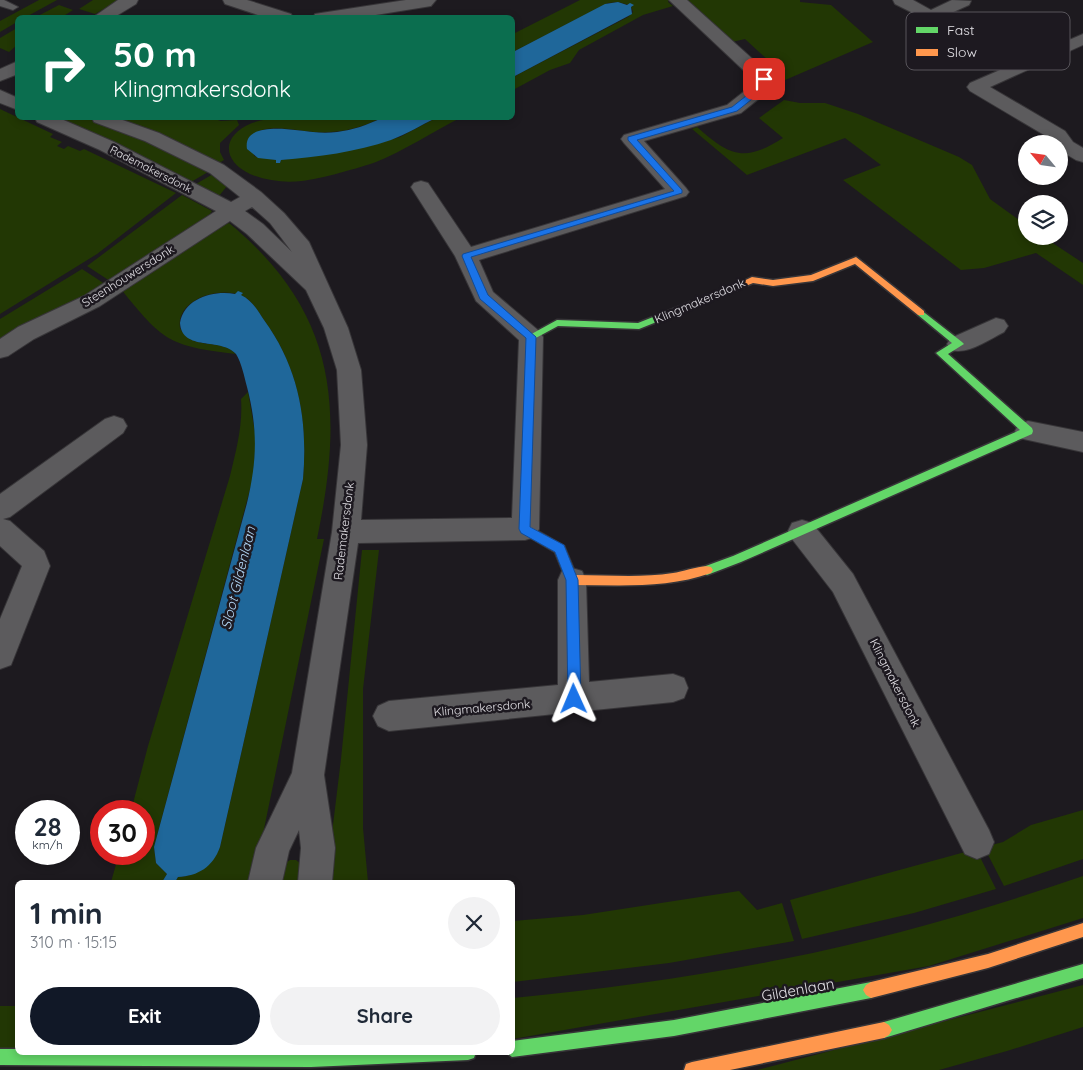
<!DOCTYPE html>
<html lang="en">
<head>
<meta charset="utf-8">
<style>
	body { margin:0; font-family:Quicksand,sans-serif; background:#f2f2f3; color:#1f2937; height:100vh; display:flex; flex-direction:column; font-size:19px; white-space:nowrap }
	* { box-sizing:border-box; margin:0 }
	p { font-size:16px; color:#747a83 }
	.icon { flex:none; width:28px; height:28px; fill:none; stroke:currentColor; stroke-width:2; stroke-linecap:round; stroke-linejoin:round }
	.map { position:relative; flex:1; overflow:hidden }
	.details { position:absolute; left:15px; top:880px; width:500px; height:175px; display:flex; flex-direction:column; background:#fff; border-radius:8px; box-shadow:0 2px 8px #0003 }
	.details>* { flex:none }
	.hud { position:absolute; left:15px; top:15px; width:500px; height:105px; border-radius:8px; box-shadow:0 2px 8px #0003; background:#0b6e4f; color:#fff; overflow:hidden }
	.needle { width:32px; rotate:299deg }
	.controls { position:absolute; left:1018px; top:135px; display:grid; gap:10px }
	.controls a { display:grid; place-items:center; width:50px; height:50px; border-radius:50%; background:#fff; box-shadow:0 2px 8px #0003; font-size:25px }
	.speed { position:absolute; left:15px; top:800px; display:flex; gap:10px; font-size:25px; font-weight:700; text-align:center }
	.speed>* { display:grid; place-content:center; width:65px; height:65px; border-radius:50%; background:#fff; box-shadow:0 2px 8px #0003; line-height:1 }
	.speed small { font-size:12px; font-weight:400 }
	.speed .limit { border:8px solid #d22; background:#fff; color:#111 }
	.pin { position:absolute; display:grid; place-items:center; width:42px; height:42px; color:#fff; margin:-21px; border-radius:10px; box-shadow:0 2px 8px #0006 }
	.me { position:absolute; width:55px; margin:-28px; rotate:359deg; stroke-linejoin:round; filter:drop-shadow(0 0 4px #0008) }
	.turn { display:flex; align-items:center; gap:18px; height:105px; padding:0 15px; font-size:22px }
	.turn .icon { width:65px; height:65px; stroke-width:2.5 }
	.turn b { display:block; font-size:35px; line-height:42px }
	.round { display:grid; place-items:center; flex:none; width:52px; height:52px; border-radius:26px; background:#f2f2f3 }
	.summary { display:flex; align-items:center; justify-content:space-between; height:85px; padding:0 15px }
	h1 { font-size:30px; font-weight:700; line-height:38px }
	.primary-button { display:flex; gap:10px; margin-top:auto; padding:10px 15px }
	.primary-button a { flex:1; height:58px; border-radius:30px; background:#111827; color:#fff; font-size:20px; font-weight:700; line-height:58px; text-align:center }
	.primary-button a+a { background:#f2f2f3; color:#1f2937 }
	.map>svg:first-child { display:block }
	.green { fill:#223704 }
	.water { fill:#1f679a }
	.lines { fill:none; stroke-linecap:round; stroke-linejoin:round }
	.lane-casing { stroke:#373538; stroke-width:2 }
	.street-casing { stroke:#373538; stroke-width:2 }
	.fast-casing { stroke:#373538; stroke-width:3 }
	.slow-casing { stroke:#373538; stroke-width:3 }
	.lane { fill:#5c5b5d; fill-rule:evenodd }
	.street { fill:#5c5b5d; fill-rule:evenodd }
	.fast { fill:#63d668; fill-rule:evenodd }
	.slow { fill:#ff974d; fill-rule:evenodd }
	.route { fill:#1a73e8; stroke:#114b97 }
	.labels { text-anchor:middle; stroke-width:5; stroke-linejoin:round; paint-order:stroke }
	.far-street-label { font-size:11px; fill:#e2e0e5; stroke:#1d1920 }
	.street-label { font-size:12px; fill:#e2e0e5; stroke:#1d1920 }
	.water-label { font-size:14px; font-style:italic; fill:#b1d5f4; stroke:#1d1920 }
	.near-street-label { font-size:15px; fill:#e2e0e5; stroke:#1d1920 }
	.key { fill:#1d1920; stroke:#58555b; stroke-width:1 }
	.key-label { font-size:14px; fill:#e2e0e5 }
</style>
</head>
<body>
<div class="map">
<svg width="1083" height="1070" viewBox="0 0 1083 1070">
	<rect width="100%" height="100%" fill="#1d1a1f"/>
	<!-- green -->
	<path class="green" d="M39,0H57L26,17L18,18L17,22L0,32V21Z
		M93,0H120L95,14L79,9Z
		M580,0H669L668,2L673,6L643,15L579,50L570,63L550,70L513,90V77L628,17L633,12L631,7L633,6L618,2L608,3L513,52V34Z
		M684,0H800V2L831,5L873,42L776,84L757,65L769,61L745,39L732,42Z
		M59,5L73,10L62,17H36Z
		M17,28V45L9,52L0,48V38Z
		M784,100L800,103H825L858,114L959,157L972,165L990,199L1026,225V236H1042L1083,263V285L1036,253L984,268L961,270L843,180L881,165L845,138L747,175L692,129L697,127C730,156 744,163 783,138L759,118Z
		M0,109L53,134L50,137L62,142L57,146L64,149L68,146L80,151L84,149L176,193L97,254L0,314Z
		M53,118H88L152,142L208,172L191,182Z
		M117,118H211L221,121L237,120L239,125L220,143V152L224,160L219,163L172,139Z
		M316,118H382C360,128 338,134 314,132C296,131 276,125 259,131L254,156L277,160V163H280L281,160L366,147L400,137L436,118H460C434,131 402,152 376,162C359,168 320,179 302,181C285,183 266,181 250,174C221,160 222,135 252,123C271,116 296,118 316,118Z
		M213,174L227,186L219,196L196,184Z
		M182,195L212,211L205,221L110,281L87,266Z
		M229,223C338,313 344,409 317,539H324L253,882H175L178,877C198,876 212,865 220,847L303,479C308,423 299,369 266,323C261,316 256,307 250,301C231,282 175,296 180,328C192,352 220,337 236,354C168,346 163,341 120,288L215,228Z
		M82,269L105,284L99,290L0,344V319Z
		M248,392L256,438L253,478L154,847L156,863L167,874L162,882H111L119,854H144V811H131L148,746L230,476C236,451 243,425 241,399Z
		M362,550H379L363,689V828L368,882H329L333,825L341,759Z
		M1083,810V859L1004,886L984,847L1003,842L1031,825Z
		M976,849L996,889L914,913L802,939L790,900Z
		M290,860H296L301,864L300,882H280L284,864Z
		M1083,876V918L929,966L513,1039V998C603,989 694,977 783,959C885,939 985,910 1083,876Z
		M739,891L757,910L782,903L794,941L669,963L513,982V921L583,915Z
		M1083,985V1027L1007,1051L939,1070H757Z
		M0,1006H17V1048H0Z"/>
	<!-- water -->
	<path class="water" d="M618,2L627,5L630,3L634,5L631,7L632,14L513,77V52L605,4Z
		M382,118H436C421,125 407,134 391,140C356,152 318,157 281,160L280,163H276V160L258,158L247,149C242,119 298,131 313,132C321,133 329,133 337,132C353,130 367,125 382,118Z
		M238,291L243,293L241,295C252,300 258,311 264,320C299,368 308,421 303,479L220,847C213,867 198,876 178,877L175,882H162L167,874L156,863L154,847L247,503C257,461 258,429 247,387C244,376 242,364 236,354C221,337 182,352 180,323C184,298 214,290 235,294Z"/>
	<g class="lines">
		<defs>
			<path id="lane" d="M0,0H4L18,7L13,10L0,6Z"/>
			<path id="street" d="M118,0H138L136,4L113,18H92Z
				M223,0H247L291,14L293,18H267L225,4Z
				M406,0H436L431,6L425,7L357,18H313L315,14L321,13Z
				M669,0H687L767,72L774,82L766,93L741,113L644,141L686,188L689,192L686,196L479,260L493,292L539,331L543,337L539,529L535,537L525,540L358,543L324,775L335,848L332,882H298L301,848L299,830L289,851L282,882H248L256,848L292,773L332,532L341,445L337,370L324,328L306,290L247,234L230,221L100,306L34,339L8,356L0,358V339L18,327L84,296L216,211L100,150L37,122L35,118H59L114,142L231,202L240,197L210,173L145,141L94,122L92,118H117L159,133L224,165L261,192L284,213L309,242L348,328L361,370L367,445L361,520L512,518L519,340L476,301L455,256L411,187L414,183L421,181L428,183L471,247L665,189L624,143L621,139L624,135L727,105L756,82ZM252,207L270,223L292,252L263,224L245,211Z
				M893,0H913L931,10L952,0L971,1L969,5L931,22L895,4Z
				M1083,34V45L990,87L1065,131L1073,142L1083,148V162L1076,160L1059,150V144H1055L1051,139L970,91L967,87L970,83Z
				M18,61V74L0,81V69Z
				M0,90L18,98V110L0,103Z
				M996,318L1004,320L1008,326L1004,332C988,340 968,355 951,350L947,344L951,338Z
				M114,416L123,419L127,426L123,433L10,517L3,519L10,521L44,551L50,566L11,665L0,669V619L22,566L0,546V494L105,419Z
				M1028,421L1083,432V452L1019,438L1015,431L1019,424Z
				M802,520L812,523L853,574L989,830L994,842L989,854L977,859L965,854L833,592L792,539L788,531L792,523Z
				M572,568L582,571L586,580L589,682L673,674L684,678L688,688L684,698L673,702L389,731L378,726L373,716L378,706L389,701L558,685V580L562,571Z"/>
			<path id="fast" d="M736,284L741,287L739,289L639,329L558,326L534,339H528L526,337L557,320L638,323Z
				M921,310L962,342L964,344L948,354L1032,428L1033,431L1032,434L741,562L707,575L703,573L701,570L703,567L733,556L1020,430L938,355L936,353L952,343L918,315V311Z
				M1083,964V978L884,1038L879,1035L876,1030L879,1025L884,1022Z
				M871,982L876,985L879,990L876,995L871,998L674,1036L512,1057L506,1052H512V1041L674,1020Z
				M0,1049H18V1052H476L474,1058L468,1060L311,1067L0,1065Z"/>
			<path id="slow" d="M856,257L924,311V315H918L855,264L813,281L773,286L753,283L736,290L731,287L752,277L773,280L811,275Z
				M525,524L564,546L576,575C608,575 641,578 673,573C683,572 703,564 711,567L713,570L711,573C666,589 619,585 572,585L568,584L555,552L521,532L519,529L521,526Z
				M1083,923V937L988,968L871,998L866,995L863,990L866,985L871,982L988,954Z
				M884,1022L889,1025L892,1030L889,1035L884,1038L730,1070H684L686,1064L692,1062Z"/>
		</defs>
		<!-- lane casing -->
		<use href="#lane" class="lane-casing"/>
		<!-- street casing -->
		<use href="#street" class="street-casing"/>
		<!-- fast casing -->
		<use href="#fast" class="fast-casing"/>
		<!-- slow casing -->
		<use href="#slow" class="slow-casing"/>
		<!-- lane -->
		<use href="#lane" class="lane"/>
		<!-- street -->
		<use href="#street" class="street"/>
		<!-- fast -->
		<use href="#fast" class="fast"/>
		<!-- slow -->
		<use href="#slow" class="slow"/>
	</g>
	<!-- route -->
	<path class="route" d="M761,77L767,79L766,88L737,111L637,140L682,190V193L471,257L488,295L536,337L530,527L564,545L578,580L581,699L579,703L574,705L570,703L568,699L566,580L555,552L521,533L519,529L526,338L480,299L462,256L463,254L674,191L628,140V137L732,107L760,85Z"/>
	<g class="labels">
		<!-- far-street labels -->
		<g class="far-street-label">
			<text transform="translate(151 169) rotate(27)" y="4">Rademakersdonk</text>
		</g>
		<!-- street labels -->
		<g class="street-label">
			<text transform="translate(128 276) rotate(-32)" y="4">Steenhouwersdonk</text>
			<text transform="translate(700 301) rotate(-23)" y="4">Klingmakersdonk</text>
			<text transform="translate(344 531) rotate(-83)" y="4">Rademakersdonk</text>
			<text transform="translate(895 683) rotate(63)" y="4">Klingmakersdonk</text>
			<text transform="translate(482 708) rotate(-5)" y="4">Klingmakersdonk</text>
		</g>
		<!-- water labels -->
		<g class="water-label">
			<text transform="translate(238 578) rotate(-76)" y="5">Sloot Gildenlaan</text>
		</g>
		<!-- near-street labels -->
		<g class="near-street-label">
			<text transform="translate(798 990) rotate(-10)" y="5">Gildenlaan</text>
		</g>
	</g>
	<!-- legend -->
	<rect x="906" y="12" width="164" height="58" rx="8" class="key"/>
	<rect x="916" y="27" width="22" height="6" fill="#63d668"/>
	<rect x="916" y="49" width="22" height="7" fill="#ff974d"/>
	<g class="key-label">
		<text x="947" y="35">Fast</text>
		<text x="947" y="57">Slow</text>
	</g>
</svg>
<div class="controls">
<a><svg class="needle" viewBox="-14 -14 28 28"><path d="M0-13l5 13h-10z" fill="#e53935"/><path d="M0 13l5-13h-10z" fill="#747a83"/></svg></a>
<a><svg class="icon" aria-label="layers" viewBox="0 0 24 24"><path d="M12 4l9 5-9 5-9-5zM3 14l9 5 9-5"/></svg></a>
</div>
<div class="speed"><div>28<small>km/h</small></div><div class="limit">30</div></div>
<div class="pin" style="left:764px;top:79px;background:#d93025"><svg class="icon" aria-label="arrive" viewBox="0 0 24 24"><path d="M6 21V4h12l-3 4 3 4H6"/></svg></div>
<svg class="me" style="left:574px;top:699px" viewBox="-20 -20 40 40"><path d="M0-17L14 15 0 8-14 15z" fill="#1a73e8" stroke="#fff" stroke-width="4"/></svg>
<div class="hud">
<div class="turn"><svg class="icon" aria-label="right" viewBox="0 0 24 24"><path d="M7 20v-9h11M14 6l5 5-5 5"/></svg><div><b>50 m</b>Klingmakersdonk</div></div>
</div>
<section class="details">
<div class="summary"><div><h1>1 min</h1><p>310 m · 15:15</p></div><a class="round"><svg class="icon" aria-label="close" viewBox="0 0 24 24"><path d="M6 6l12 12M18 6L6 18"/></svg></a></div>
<div class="primary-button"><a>Exit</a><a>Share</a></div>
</section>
</div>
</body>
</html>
